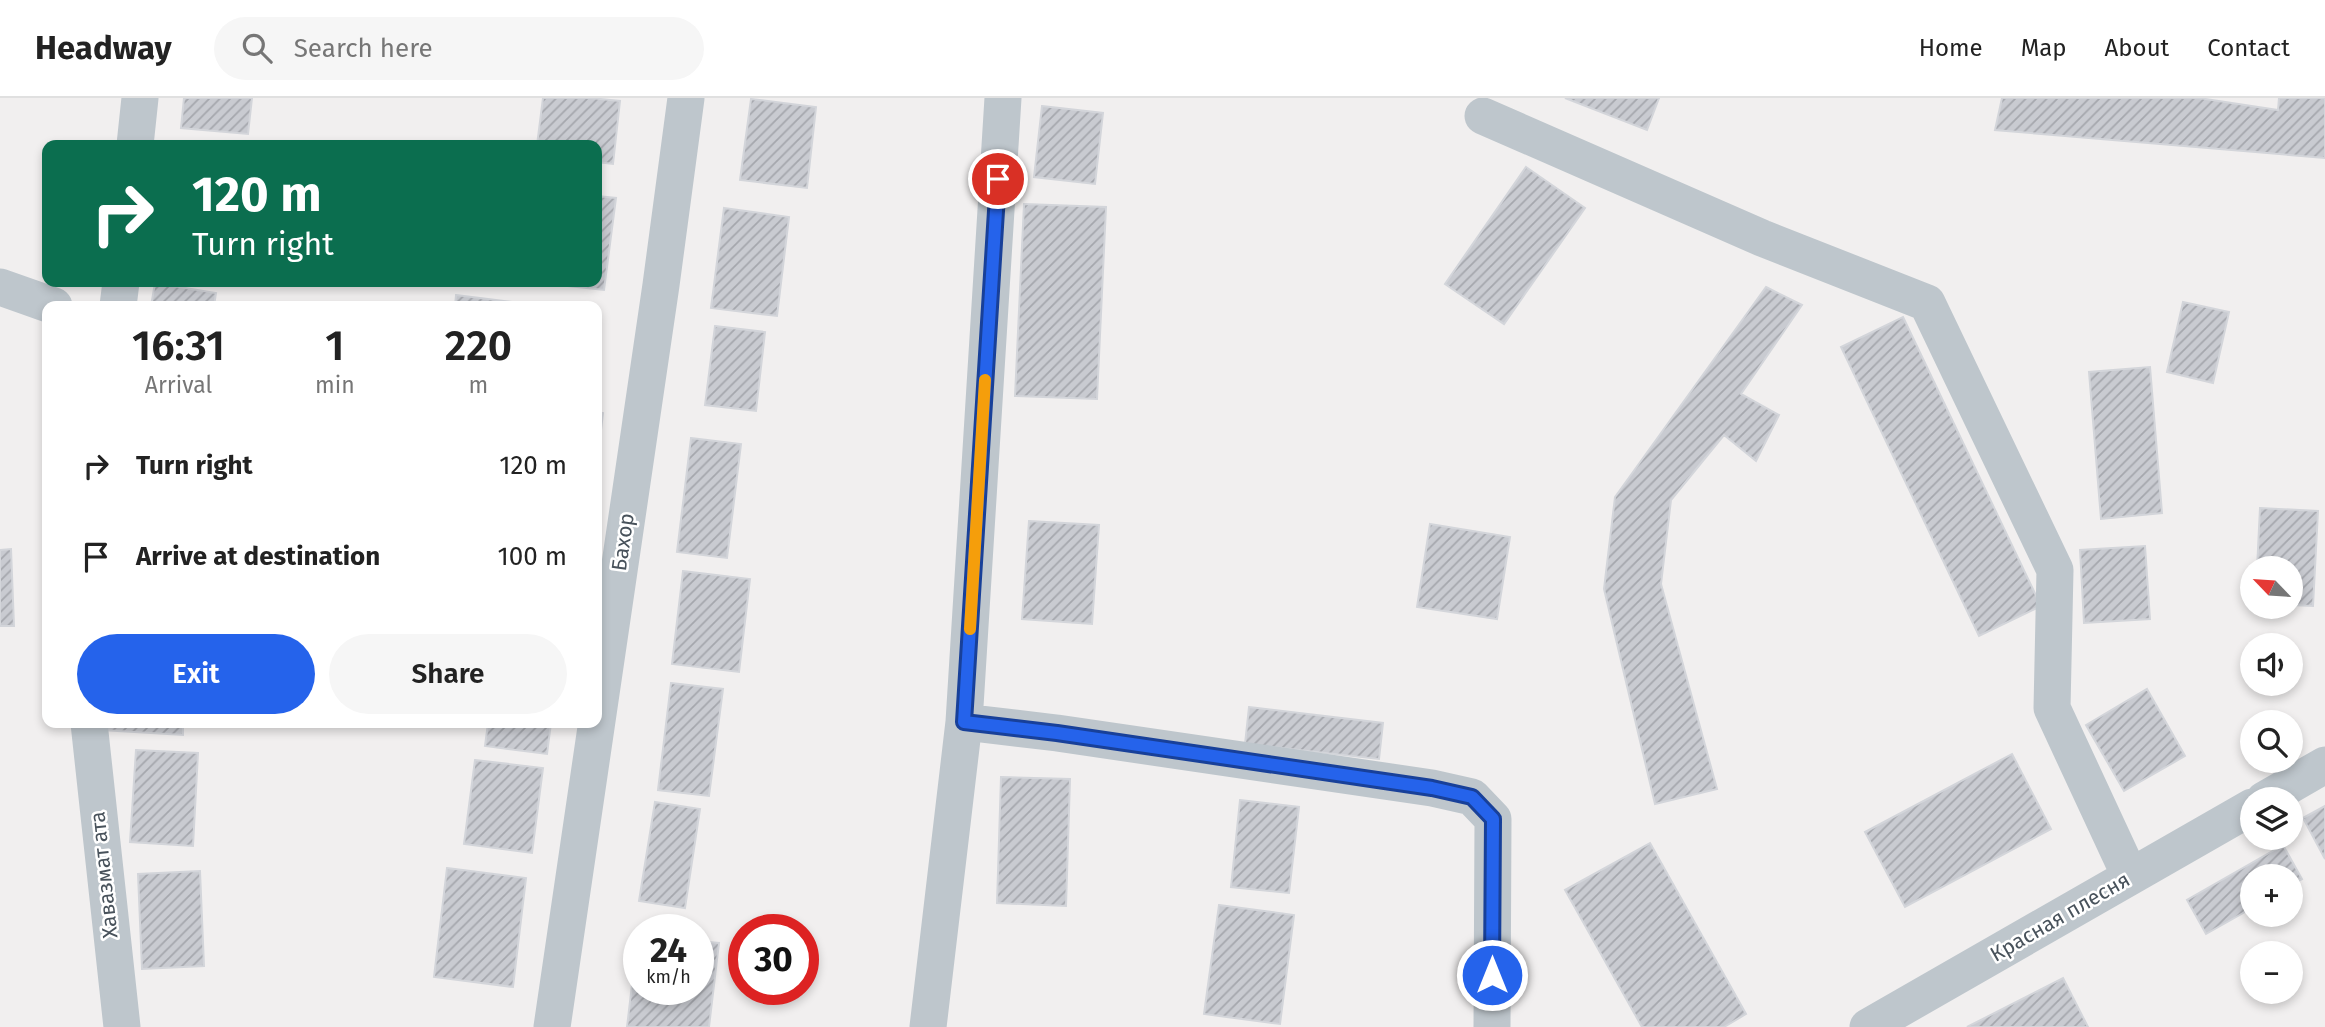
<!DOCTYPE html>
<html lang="en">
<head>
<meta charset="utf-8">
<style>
	body { margin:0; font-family:"Fira Sans",sans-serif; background:#f6f6f6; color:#222; height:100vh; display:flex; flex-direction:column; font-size:26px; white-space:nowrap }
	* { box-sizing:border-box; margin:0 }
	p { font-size:23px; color:#767676 }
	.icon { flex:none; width:38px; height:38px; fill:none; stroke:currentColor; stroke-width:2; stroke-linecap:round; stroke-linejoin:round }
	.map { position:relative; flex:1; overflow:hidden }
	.side { position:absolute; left:42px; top:203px; width:560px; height:427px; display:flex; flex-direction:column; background:#fff; border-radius:14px; box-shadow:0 4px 10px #0003 }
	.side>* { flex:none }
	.hud { position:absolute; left:42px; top:42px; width:560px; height:147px; border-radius:14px; box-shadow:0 4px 10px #0003; background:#0b6e4f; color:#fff; overflow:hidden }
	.needle { width:46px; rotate:295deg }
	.controls { position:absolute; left:2240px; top:458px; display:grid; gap:14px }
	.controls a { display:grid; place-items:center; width:63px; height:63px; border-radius:50%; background:#fff; box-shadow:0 4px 10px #0003; font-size:35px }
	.speed { position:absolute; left:623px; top:816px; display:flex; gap:14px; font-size:35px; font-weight:700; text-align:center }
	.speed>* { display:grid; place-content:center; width:91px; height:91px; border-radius:50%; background:#fff; box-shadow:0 4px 10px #0003; line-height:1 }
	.speed small { font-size:18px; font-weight:400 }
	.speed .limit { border:10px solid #d22; background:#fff; color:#111 }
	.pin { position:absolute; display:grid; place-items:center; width:60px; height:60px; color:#fff; margin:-30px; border:4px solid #fff; border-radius:50%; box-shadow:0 2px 7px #0007 }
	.me { position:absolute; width:77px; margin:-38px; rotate:0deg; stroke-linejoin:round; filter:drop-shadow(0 0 5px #0008) }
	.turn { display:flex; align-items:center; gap:24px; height:147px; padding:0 35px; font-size:32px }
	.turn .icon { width:91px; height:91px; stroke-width:2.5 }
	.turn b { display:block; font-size:49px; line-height:60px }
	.eta { display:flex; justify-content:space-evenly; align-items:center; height:119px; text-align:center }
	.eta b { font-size:42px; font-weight:600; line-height:49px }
	.primary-button { display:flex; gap:14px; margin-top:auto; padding:14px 35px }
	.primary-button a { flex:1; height:80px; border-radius:42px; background:#2563eb; color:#fff; font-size:28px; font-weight:600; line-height:80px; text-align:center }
	.primary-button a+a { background:#f6f6f6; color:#222 }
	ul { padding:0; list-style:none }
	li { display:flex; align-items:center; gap:21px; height:91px; padding:0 35px }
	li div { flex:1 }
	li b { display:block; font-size:26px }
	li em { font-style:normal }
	header { display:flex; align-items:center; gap:42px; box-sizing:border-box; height:98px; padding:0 35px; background:#fff; border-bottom:2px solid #e0e0e0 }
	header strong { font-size:33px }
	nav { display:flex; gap:38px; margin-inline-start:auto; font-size:24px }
	.search { width:490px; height:63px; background:#f6f6f6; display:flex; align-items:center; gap:18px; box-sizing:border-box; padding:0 24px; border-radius:38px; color:#767676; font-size:26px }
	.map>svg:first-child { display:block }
	.building { fill:url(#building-hatch); stroke:#d3d5da; stroke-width:2 }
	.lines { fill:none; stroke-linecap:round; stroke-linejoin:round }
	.minor { stroke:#bec6cc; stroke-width:37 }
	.route-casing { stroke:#184099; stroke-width:18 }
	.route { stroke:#2563eb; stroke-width:12 }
	.slow { stroke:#f59e0b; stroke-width:12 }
	.labels { text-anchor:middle; stroke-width:5; stroke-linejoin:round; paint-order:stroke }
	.street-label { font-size:21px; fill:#48525b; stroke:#fff }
</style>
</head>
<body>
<header>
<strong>Headway</strong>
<div class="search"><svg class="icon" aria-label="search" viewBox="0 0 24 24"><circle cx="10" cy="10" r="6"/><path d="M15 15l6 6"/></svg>Search here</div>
<nav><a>Home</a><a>Map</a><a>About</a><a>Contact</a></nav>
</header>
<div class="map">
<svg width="2325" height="929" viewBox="0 0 2325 929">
	<defs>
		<pattern id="building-hatch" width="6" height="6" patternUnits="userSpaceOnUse" patternTransform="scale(1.75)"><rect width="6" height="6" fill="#c9cbd1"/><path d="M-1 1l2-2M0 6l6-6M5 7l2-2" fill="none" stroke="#a5a7ad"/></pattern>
	</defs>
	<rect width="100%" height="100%" fill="#f1efef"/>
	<!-- building -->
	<path class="building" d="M184,0H252L248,36L181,30Z
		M543,0H591L620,3L613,66L597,64V47H537Z
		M1565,0H1659L1647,32Z
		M2002,0H2199L2278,12L2279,0H2325V60L1995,32Z
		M751,1L816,9L807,90L740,82Z
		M1042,8L1103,15L1095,86L1034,79Z
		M1526,69L1585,110L1504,226L1445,186Z
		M597,98L616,100L604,192L540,185L597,184Z
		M1024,106L1106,109L1097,301L1015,298Z
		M724,110L789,119L777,218L711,210Z
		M155,185L216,195L214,208H151Z
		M1766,189L1802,207L1741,296L1779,317L1756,363L1724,337L1671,402L1661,486L1717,691L1655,706L1604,491L1615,399Z
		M456,197L527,206V208H455Z
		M2183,204L2229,214L2213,285L2167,274Z
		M1903,219L2041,508L1979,538L1841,249Z
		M715,228L765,234L756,313L705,307Z
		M2150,269L2162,415L2101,421L2089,274Z
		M597,314L603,315L597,366Z
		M691,340L741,346L727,460L677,454Z
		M2260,410L2318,413L2313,508L2291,507V471H2257Z
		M1029,423L1099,427L1092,526L1022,521Z
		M1430,426L1510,439L1497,521L1417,509Z
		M2145,448L2150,521L2084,525L2080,452Z
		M11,451L14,528H0V452Z
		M683,473L750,481L739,574L672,566Z
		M671,585L723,591L709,698L658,692Z
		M2147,591L2185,658L2124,693L2086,627Z
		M1249,609L1383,625L1379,661L1245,646Z
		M103,625H183V637L102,632Z
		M488,625H551L547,656L485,648Z
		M136,652L198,655L193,748L130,744Z
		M2012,656L2051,731L1905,809L1865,734Z
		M475,662L543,670L532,755L464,746Z
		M1001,679L1070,681L1066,808L997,805Z
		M1240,702L1299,709L1289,795L1231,789Z
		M655,704L700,711L685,810L639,803Z
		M2325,708V761L2303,720Z
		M1650,745L1746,916L1724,929H1642L1565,792Z
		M2283,747L2302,781L2291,787V779H2252V810L2206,836L2187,802Z
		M447,770L526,780L513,889L434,879Z
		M200,773L204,868L142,871L138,776Z
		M1219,807L1294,817L1280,926L1204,916Z
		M638,836L639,891H698V843L719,845L709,929H627Z
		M2063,880L2088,929H1967Z"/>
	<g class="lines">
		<!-- minor -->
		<path class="minor" d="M1483,18L1762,140L1927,205L2055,472L2052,610L2130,778
			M135,47L140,0
			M0,189L54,208
			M118,208L121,184
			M964,624L1057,635L1432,690L1472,699L1493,721L1492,929
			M89,625L122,929
			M2264,702L2325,667
			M552,929L661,187L686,0
			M928,929L964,624L1003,0
			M1868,929L2252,709"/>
	</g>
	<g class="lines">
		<defs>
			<path id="route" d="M998,81L964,624L1057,635L1432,690L1472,699L1493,721L1492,877"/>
		</defs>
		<!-- route casing -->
		<use href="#route" class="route-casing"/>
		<!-- route -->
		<use href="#route" class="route"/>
		<!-- slow -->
		<path class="slow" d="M970,531L985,282"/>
	</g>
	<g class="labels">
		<!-- street labels -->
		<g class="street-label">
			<text transform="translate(623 444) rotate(-82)" y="7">Бахор</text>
			<text transform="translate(104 777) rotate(-96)" y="7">Хавазмат ата</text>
			<text transform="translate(2060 819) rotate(-30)" y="7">Красная плесня</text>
		</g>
	</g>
</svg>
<div class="controls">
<a><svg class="needle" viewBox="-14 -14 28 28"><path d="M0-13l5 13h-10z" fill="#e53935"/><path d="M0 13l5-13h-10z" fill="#767676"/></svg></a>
<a><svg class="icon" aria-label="sound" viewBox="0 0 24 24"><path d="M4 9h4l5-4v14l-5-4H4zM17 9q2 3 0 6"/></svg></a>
<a><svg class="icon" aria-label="search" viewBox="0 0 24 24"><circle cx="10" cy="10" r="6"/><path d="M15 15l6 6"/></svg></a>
<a><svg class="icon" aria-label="layers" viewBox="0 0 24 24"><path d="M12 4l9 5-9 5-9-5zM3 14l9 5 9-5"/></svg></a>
<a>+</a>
<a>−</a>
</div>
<div class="speed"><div>24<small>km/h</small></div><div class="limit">30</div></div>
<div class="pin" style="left:998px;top:81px;background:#d93025"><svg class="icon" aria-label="arrive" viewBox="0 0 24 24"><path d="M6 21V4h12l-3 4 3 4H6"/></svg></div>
<svg class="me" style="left:1492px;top:877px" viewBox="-20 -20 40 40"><circle r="17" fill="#2563eb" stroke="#fff" stroke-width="3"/><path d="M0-11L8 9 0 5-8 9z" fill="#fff"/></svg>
<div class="hud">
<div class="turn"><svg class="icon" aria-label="right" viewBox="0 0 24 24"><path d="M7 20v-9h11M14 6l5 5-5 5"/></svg><div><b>120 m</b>Turn right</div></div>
</div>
<section class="side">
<div class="eta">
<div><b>16:31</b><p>Arrival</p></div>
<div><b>1</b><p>min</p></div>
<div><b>220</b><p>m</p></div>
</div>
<ul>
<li><svg class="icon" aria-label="right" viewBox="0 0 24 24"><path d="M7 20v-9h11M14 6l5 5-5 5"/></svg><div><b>Turn right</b></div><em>120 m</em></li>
<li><svg class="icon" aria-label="arrive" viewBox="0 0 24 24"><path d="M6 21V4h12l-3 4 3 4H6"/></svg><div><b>Arrive at destination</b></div><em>100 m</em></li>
</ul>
<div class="primary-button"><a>Exit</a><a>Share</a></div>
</section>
</div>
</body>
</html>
